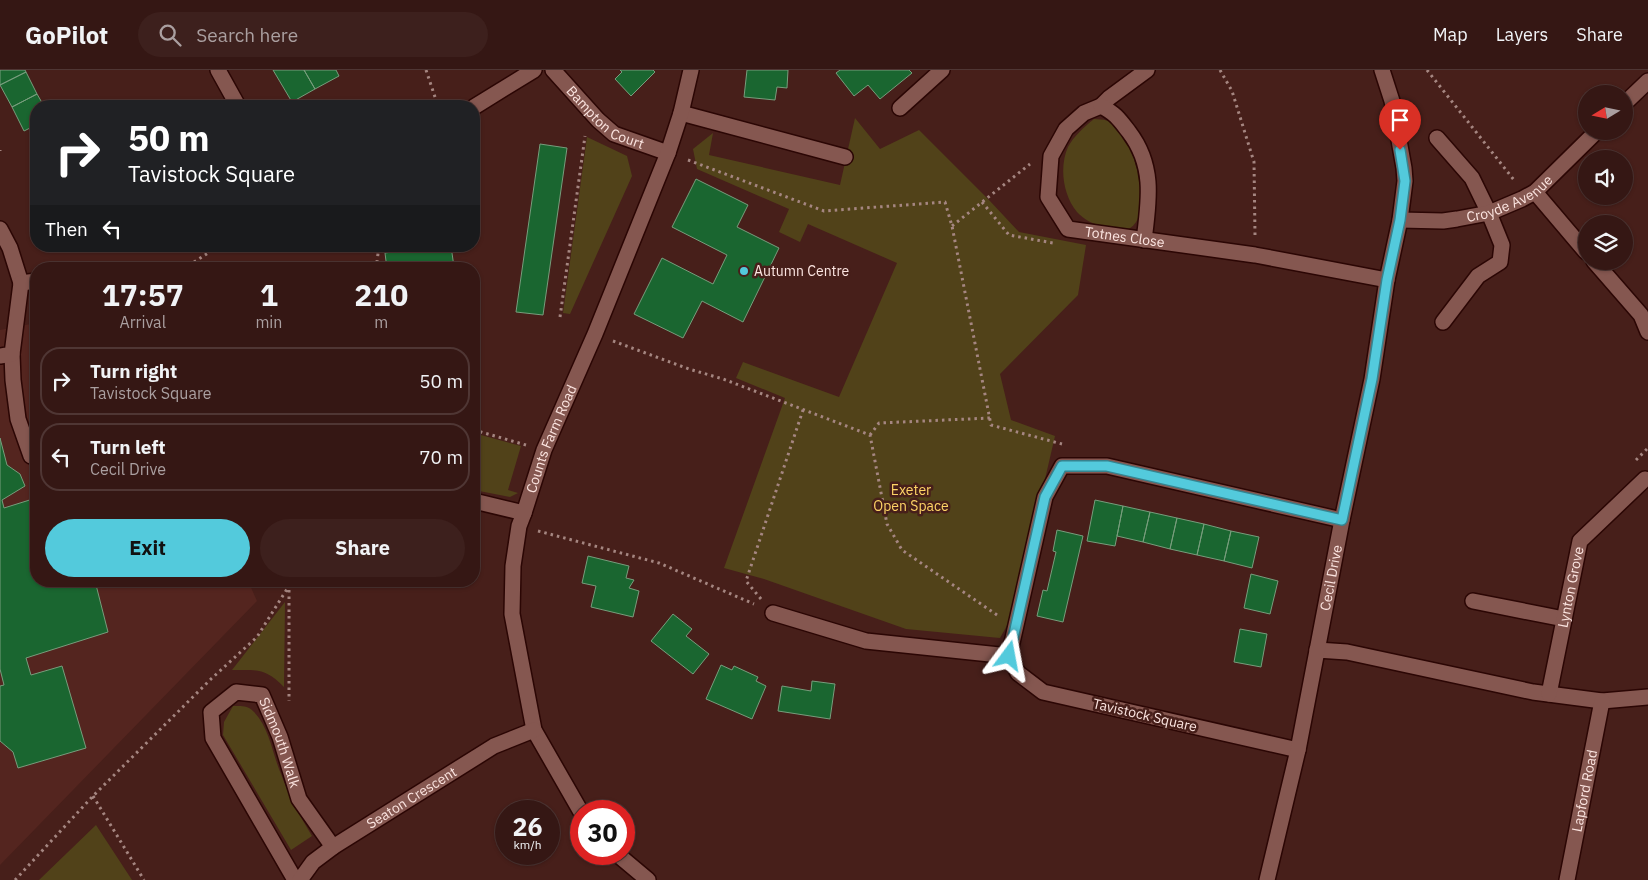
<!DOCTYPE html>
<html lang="en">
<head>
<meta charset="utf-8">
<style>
	body { margin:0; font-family:"IBM Plex Sans",sans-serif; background:#3d201d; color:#f1f3f6; height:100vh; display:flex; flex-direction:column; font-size:19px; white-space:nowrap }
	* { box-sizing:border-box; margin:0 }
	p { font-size:16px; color:#aa9fa0 }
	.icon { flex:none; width:28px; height:28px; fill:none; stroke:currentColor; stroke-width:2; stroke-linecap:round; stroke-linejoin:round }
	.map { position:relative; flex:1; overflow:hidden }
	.details { position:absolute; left:30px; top:192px; width:450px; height:325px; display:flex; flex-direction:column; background:#351714; border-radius:20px; box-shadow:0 1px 4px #0004,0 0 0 1px #4f3634 }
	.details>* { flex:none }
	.guide { position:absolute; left:30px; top:30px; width:450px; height:152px; border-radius:20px; box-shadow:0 1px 4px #0004,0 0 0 1px #4f3634; background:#202124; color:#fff; overflow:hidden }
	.needle { width:32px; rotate:260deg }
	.buttons { position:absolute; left:1578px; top:15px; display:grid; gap:10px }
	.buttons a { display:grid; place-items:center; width:55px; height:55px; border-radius:50%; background:#351714; box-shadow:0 1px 4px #0004,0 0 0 1px #4f3634; font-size:25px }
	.speed { position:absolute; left:495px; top:730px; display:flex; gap:10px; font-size:25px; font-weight:700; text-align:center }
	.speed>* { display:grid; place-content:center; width:65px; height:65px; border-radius:50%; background:#351714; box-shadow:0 1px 4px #0004,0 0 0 1px #4f3634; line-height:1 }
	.speed small { font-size:12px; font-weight:400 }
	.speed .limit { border:8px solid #d22; background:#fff; color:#111 }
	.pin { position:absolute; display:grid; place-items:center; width:42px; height:42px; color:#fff; margin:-51px -21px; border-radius:50% 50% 50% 0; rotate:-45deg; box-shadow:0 0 5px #0007 }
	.pin .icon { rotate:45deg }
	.me { position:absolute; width:55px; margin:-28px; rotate:13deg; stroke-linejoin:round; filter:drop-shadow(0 0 4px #0008) }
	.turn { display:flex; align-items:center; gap:18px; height:105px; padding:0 15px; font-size:22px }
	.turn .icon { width:65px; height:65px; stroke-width:2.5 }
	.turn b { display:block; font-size:35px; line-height:42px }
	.then { display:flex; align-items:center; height:48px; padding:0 15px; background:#0003; gap:10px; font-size:19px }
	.eta { display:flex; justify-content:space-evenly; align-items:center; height:85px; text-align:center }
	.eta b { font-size:30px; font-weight:700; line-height:35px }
	.cta { display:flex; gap:10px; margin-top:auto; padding:10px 15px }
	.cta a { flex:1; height:58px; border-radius:30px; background:#53cadc; color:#111; font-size:20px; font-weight:700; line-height:58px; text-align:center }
	.cta a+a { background:#3d201d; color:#f1f3f6 }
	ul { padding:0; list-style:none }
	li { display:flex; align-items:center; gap:15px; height:68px; margin:0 10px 8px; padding:0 5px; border:2px solid #4f3634; border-radius:20px }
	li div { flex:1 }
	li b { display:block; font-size:19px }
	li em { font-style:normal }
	header { display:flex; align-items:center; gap:30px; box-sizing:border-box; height:70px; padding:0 25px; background:#351714; border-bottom:1px solid #4f3634 }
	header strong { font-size:24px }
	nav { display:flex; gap:28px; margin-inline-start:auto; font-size:18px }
	.search { width:350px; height:45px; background:#3d201d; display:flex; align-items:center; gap:12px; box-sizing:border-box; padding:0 18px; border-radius:28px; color:#aa9fa0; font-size:19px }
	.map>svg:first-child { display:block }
	.built { fill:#54251f }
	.green { fill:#514219 }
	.building { fill:#1a6630; stroke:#779d7c }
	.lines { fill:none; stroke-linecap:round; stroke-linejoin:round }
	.minor-casing { stroke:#2b0604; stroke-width:18 }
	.path { stroke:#a58681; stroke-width:3; stroke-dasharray:2.5 4; stroke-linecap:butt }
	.minor { stroke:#855750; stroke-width:15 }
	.route-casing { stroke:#36838f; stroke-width:12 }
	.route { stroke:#53cadc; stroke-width:9 }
	.poi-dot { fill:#53cadc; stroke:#471f1a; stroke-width:2 }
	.labels { text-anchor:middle; stroke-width:5; stroke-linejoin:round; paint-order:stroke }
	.street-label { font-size:14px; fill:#fce5e1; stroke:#471f1a }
	.poi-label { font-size:14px; fill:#fce5e1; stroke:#471f1a; text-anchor:start }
	.park-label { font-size:14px; fill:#fed466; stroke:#471f1a }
</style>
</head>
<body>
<header>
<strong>GoPilot</strong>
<div class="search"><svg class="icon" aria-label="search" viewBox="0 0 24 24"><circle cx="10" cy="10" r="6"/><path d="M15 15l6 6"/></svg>Search here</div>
<nav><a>Map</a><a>Layers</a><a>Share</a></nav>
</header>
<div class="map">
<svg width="1648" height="810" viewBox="0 0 1648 810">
	<rect width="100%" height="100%" fill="#471f1a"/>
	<!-- built -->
	<path class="built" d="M36,253V511H248L257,531L0,795V260Z"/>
	<!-- green -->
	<path class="green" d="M855,48L880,79L919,60L989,130L1019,162L1086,175L1078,225L1000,304L1011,350L1055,366L1014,543L1000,568L906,559L764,509L724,498L785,328L736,308L743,292L839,327L897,193L808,154L800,172L779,162L789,139L697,99L693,79L713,63L709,85L840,115Z
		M1094,49C1103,50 1111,49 1118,57C1134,74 1157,150 1126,160C1118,162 1110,159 1103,157C1094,154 1084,150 1077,142C1063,125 1059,97 1068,77C1074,66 1084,57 1094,49Z
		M587,67L627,86L632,106L570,244L563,243Z
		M481,365L521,376L508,420L518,423L510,427L474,420L477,395H474V368Z
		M285,532L284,617C265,598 258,600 232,600Z
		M233,636C241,636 248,635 254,642C270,659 272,683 281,704C289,726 300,746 312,766L291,780L223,665L224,652Z
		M96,755L132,810H39Z"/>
	<!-- building -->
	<path class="building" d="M0,0H25L26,2L0,15Z
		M273,0H304L315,19L292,32Z
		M304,0H336L339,6L315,19Z
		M620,0H653L655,2L631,26L615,9L622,2Z
		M747,0H788L787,18L777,17L775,30L744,27Z
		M840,0H909L912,3L880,29L868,15L854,26L836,3Z
		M26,2L37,24L12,37L0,15Z
		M37,24L44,36H36V55L24,61L12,37Z
		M36,69V83L30,72Z
		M540,74L567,78L543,245L516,242Z
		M696,109L748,135L737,157L779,178L743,252L702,231L683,268L634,244L662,188L713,214L727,185L672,157Z
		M433,176H451L454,197L439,199H387L385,183Z
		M0,368L7,395L20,404L25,416L2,430L4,438L36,428V511H95L108,562L26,588L31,605L62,596L86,678L18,698L13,682L0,671V616L4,615L0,599Z
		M1095,430L1123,436L1115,476L1087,471Z
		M1123,436L1150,442L1143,472L1117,466Z
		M1150,442L1177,448L1170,479L1143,472Z
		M1177,448L1204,454L1197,485L1170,479Z
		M1204,454L1231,461L1224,491L1197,485Z
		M1057,460L1083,466L1063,552L1037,546L1043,520L1047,521L1056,482L1053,481Z
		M1231,461L1259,467L1252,498L1224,491Z
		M588,486L629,496L626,508L634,510L629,518L639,521L633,547L591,537L596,516L582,513Z
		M1251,504L1278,511L1270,544L1244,538Z
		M673,544L692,559L686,566L709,584L693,604L651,571Z
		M1240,559L1267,564L1261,597L1234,592Z
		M721,595L732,600L734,596L758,607L756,611L766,616L752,649L706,629Z
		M812,611L835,614L830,649L778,641L782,616L811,621Z"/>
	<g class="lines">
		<defs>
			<g id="minor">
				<path d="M218,0L238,36"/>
				<path id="s1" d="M553,0L598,50L614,64L668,83"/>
				<path id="s2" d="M1147,0L1109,28L1101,36L1084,43L1066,59L1051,86L1048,127L1068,159L1255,185L1387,210"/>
				<path d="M1624,34L1648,11"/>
				<path d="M1101,36C1116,44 1119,49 1129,62C1155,96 1149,131 1144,170"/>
				<path d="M474,37L534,0"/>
				<path d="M900,38L942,0"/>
				<path d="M681,43L845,87"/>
				<path d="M1437,68L1472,108L1489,143L1502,175L1500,192L1478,206L1443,252"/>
				<path d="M1535,122L1586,182"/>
				<path id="s3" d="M1400,150L1443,151L1457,149L1489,143L1522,129L1535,122L1597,61"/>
				<path d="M0,159L10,178L21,213L36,211"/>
				<path d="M1594,191L1641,245L1648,262"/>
				<path d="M12,284L13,310L18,349L31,386"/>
				<path d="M0,286L12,284L21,213"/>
				<path d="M474,431L524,443"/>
				<path d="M1473,531L1564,549"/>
				<path d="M773,543L866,571L1009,586"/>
				<path d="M1317,580L1347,582L1533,622L1602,631L1648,627"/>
				<path id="s4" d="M1549,624L1580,471L1645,409"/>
				<path d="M1298,680L1043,622L1018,603L1009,586L1045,427L1062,396H1107L1342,450"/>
				<path id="s5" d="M581,742L534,660L512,544L513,496L519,456L524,443L544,380L595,264L668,83L681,43L691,0"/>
				<path d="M617,784L648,810"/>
				<path id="s6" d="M295,810L213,668L211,642L236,622L262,625L280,667L299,729L333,777"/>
				<path id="s7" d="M300,810L313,792L333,777L494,676L534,660"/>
				<path id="s8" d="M1267,810L1298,680L1342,450L1372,309L1387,210L1400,150L1405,111L1404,98L1392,31L1382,0"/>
				<path id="s9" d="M1567,810L1602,631"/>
			</g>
		</defs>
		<!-- minor casing -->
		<use href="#minor" class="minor-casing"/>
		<!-- path -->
		<path class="path" d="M426,0L437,33L454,32
			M1220,0L1232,21L1254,92L1255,165
			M1427,0L1514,110
			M418,36L437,33
			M0,80V81
			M688,90L824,141L945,132L952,156L991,355L1062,374
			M982,132L1009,165L1053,173
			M952,156L1030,94
			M183,199L219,176
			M376,199L379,176
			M560,247L585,66
			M613,271L689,299L723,309L870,365L887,454L902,480L997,545
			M474,365L481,362L526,375
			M870,365L879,353L990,348
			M1636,390L1648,378
			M538,461L659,493L754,534
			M289,520V631
			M761,529L746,511L803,340
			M93,726L144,810
			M15,810L93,726L211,609L257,567L292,511"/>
		<!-- minor -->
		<use href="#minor" class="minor"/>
	</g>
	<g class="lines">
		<defs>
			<path id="route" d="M1009,586L1045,427L1062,396H1107L1342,450L1372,309L1387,210L1400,150L1405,111L1400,80"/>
		</defs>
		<!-- route casing -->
		<use href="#route" class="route-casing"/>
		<!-- route -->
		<use href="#route" class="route"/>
	</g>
	<!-- markers -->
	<circle class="poi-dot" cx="744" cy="201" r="5"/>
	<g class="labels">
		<!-- street labels -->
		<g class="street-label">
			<text dy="5" stroke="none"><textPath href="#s1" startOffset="72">Bampton Court</textPath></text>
			<text dy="5" stroke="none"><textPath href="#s3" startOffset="114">Croyde Avenue</textPath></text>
			<text dy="5" stroke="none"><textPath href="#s2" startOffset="268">Totnes Close</textPath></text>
			<text dy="5" stroke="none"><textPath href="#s5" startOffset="394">Counts Farm Road</textPath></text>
			<text dy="5" stroke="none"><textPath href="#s8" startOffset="309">Cecil Drive</textPath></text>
			<text dy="5" stroke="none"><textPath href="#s4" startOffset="109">Lynton Grove</textPath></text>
			<text transform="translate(1145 645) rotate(13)" y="5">Tavistock Square</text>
			<text dy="5" stroke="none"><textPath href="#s6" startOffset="299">Sidmouth Walk</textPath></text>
			<text dy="5" stroke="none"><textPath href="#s9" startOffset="91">Lapford Road</textPath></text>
			<text dy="5" stroke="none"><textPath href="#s7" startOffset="140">Seaton Crescent</textPath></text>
		</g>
		<!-- poi labels -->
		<g class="poi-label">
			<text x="754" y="206">Autumn Centre</text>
		</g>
		<!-- park labels -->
		<g class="park-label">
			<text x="911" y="425">Exeter<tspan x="911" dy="16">Open Space</tspan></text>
		</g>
	</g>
</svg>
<div class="buttons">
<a><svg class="needle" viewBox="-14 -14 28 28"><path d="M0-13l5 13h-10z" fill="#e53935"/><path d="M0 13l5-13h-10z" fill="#aa9fa0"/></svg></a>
<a><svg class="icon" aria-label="sound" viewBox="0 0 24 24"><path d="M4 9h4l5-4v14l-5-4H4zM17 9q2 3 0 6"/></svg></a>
<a><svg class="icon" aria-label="layers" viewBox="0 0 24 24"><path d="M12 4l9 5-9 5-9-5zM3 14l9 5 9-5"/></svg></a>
</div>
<div class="speed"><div>26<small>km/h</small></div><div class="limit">30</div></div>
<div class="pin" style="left:1400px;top:80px;background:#d93025"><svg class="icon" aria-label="arrive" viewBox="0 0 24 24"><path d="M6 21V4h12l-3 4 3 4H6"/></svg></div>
<svg class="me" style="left:1009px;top:586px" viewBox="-20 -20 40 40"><path d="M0-17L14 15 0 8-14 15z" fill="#53cadc" stroke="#fff" stroke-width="4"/></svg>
<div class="guide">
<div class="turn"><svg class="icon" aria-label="right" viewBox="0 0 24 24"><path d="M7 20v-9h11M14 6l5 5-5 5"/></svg><div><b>50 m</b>Tavistock Square</div></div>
<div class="then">Then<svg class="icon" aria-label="left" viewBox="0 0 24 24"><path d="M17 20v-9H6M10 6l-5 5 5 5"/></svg></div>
</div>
<section class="details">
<div class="eta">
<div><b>17:57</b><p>Arrival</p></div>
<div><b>1</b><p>min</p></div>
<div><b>210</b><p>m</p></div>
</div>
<ul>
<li><svg class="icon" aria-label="right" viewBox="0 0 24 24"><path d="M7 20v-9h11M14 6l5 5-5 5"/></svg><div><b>Turn right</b><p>Tavistock Square</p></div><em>50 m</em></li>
<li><svg class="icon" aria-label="left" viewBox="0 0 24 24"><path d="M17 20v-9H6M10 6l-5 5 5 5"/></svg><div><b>Turn left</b><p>Cecil Drive</p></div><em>70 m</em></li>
</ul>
<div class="cta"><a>Exit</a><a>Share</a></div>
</section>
</div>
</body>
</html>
